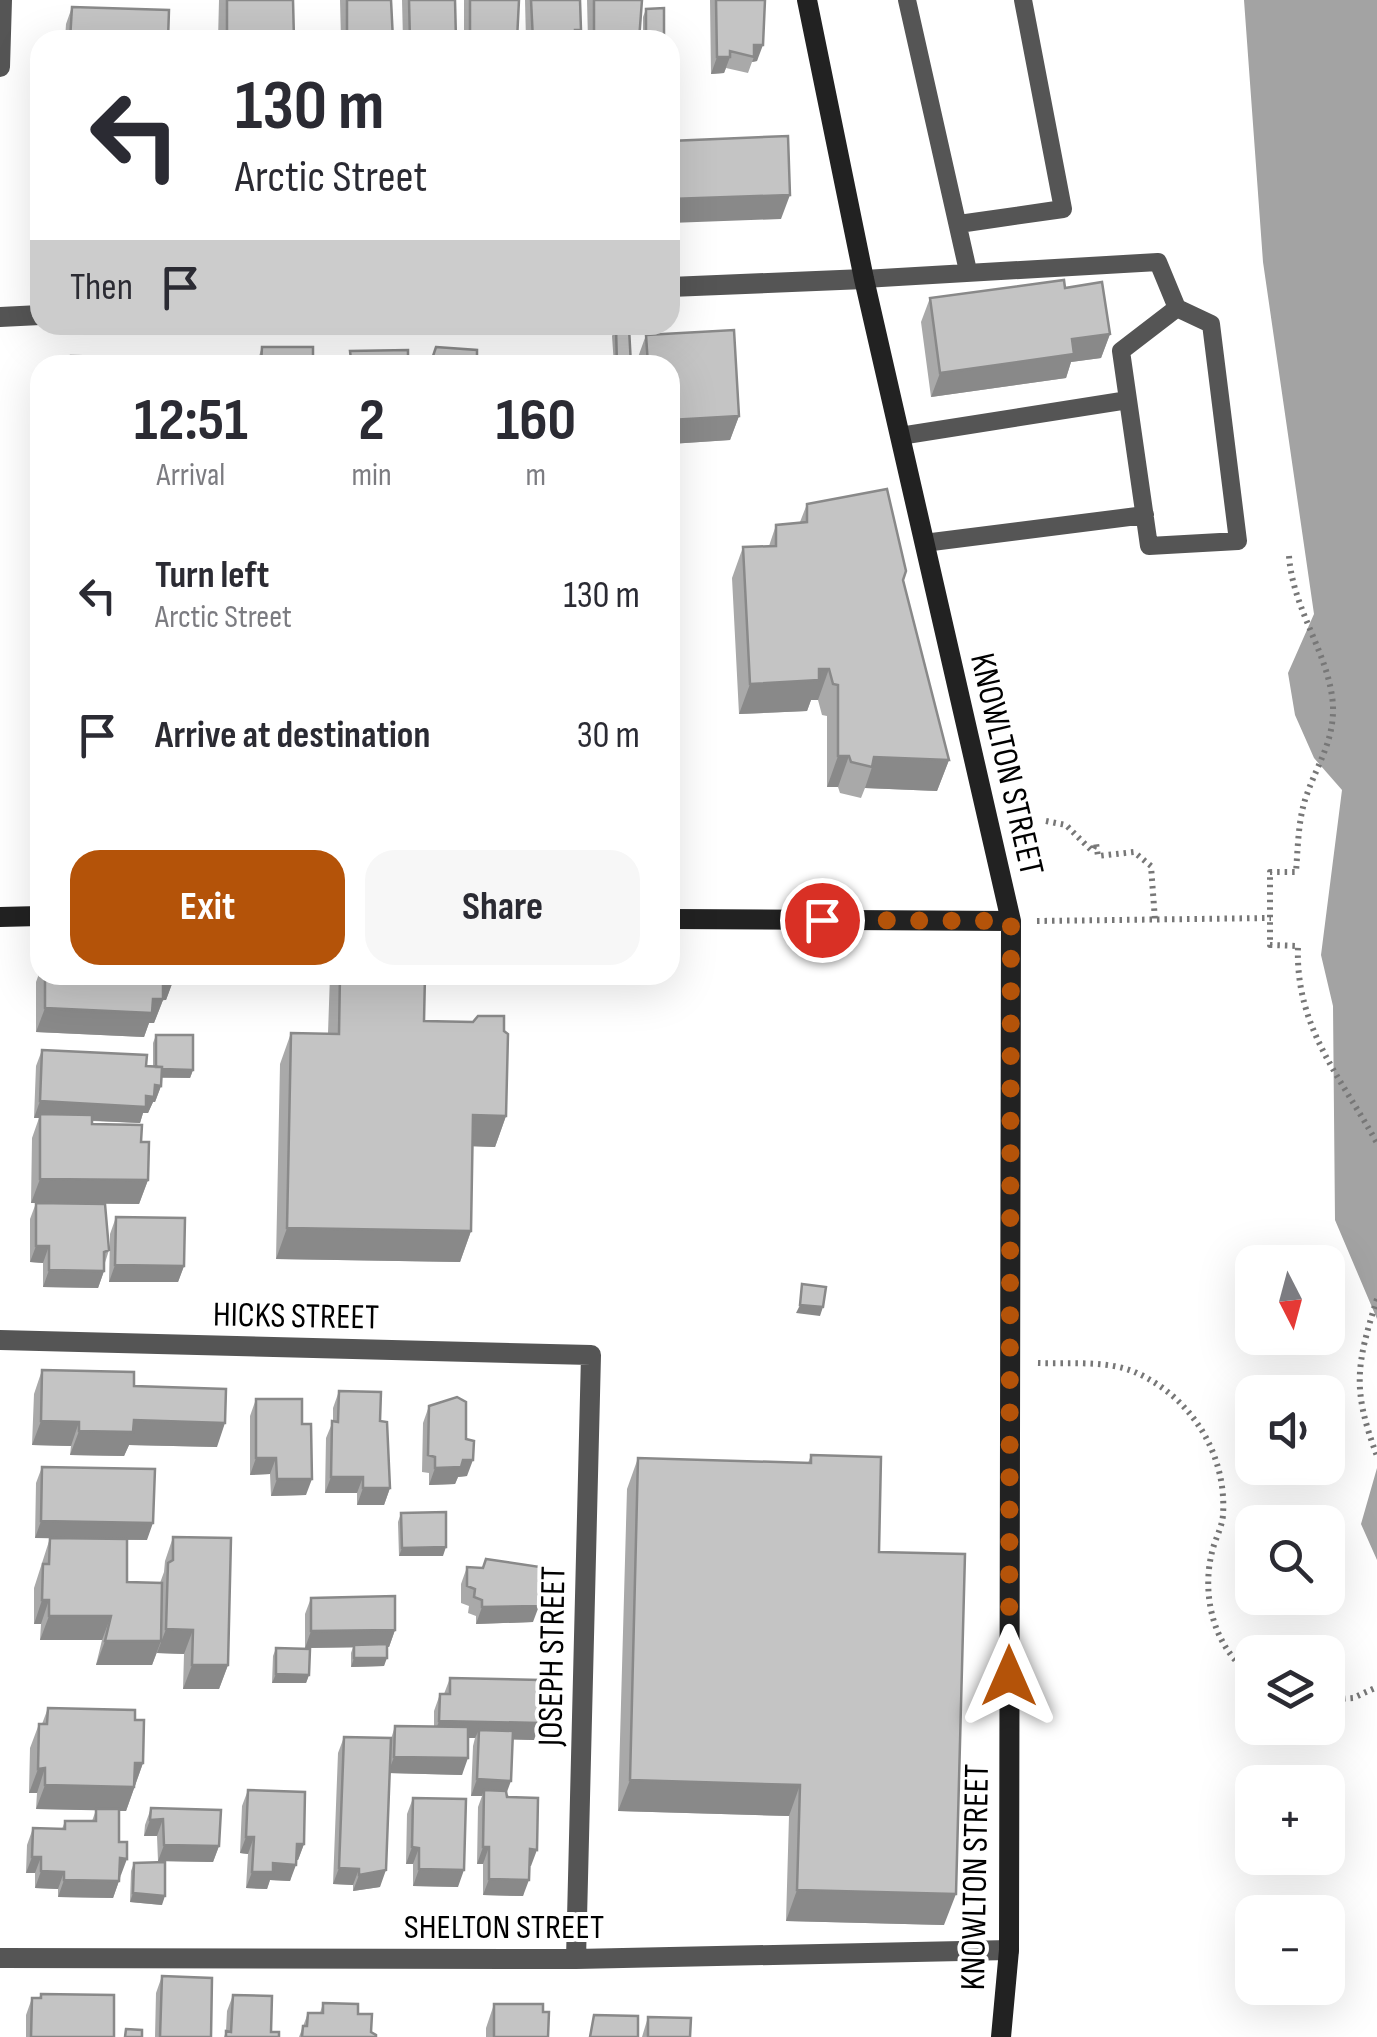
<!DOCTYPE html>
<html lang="en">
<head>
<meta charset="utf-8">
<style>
	body { margin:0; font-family:"Sofia Sans Condensed",sans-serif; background:#f7f7f7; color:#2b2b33; height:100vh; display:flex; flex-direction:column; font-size:38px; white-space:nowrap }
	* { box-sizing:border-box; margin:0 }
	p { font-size:32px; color:#7c7c81 }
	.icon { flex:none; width:55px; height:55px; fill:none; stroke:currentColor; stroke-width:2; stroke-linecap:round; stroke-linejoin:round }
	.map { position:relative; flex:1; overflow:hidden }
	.drawer { position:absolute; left:30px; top:355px; width:650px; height:630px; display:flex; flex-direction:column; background:#fff; border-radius:30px; box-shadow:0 10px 40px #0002 }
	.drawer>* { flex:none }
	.guide { position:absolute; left:30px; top:30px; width:650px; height:305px; border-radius:30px; box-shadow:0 10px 40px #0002; background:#fff; color:#2b2b33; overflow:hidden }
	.needle { width:65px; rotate:174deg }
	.fabs { position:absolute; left:1235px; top:1245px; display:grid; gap:20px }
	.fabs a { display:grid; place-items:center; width:110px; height:110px; border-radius:20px; background:#fff; box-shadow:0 10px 40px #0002; font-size:50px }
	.pin { position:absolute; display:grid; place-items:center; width:85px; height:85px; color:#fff; margin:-42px; border:5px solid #fff; border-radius:50%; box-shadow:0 2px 10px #0007 }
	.me { position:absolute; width:110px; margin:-55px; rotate:0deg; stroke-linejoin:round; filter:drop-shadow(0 0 8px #0008) }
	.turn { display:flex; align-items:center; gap:35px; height:210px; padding:0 40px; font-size:45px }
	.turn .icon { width:130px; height:130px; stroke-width:2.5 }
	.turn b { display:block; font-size:70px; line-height:85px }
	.then { display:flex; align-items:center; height:95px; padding:0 40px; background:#0003; gap:20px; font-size:38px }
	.eta { display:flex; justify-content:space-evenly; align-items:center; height:170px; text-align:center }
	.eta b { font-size:60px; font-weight:700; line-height:70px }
	.primary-button { display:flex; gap:20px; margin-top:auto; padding:20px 40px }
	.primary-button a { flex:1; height:115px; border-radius:30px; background:#b45309; color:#fff; font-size:40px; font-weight:700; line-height:115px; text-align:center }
	.primary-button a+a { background:#f7f7f7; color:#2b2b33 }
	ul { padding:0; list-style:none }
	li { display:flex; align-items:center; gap:30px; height:140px; padding:0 40px }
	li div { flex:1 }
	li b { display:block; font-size:38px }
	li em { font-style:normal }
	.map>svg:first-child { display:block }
	.water { fill:#a3a3a3 }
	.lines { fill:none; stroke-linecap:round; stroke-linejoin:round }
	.path { stroke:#777; stroke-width:6; stroke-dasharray:2.5 5; stroke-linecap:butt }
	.lane { stroke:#555; stroke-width:18 }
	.street { stroke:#555; stroke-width:20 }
	.secondary { stroke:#222; stroke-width:20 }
	.wall { fill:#a9a9a9 }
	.shaded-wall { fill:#898989 }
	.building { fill:#c4c4c4; stroke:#898989; stroke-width:2.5 }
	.route { stroke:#b45309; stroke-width:18; stroke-dasharray:0 32.4 }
	.labels { text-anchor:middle; stroke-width:8; stroke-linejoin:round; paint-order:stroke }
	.street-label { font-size:35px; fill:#000; stroke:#fff }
</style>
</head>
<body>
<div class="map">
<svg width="1377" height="2037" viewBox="0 0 1377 2037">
	<rect width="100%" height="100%" fill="#fff"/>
	<!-- water -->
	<path class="water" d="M1244,0H1377V1319L1335,1220L1333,1006L1321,955L1342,790L1314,758L1295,715L1288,673L1314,614L1263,262Z
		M1377,1468V1560L1361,1524Z"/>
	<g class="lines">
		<!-- path -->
		<path class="path" d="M1289,556C1293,611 1330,655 1333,706C1334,741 1318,763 1307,794C1298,818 1298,847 1296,872H1270V945L1298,946C1295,1027 1340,1076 1377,1143
			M1046,821L1066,825L1092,851L1096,843L1098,856L1134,852L1151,866L1155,920
			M1037,921L1271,918
			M1377,1299C1356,1366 1352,1389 1377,1456
			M1038,1363C1068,1364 1110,1360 1137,1373C1192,1398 1227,1455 1223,1515C1222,1528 1215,1539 1212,1552C1201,1596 1214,1649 1252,1675
			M1328,1700L1353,1698L1377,1687"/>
		<!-- lane -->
		<path class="lane" d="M907,0L968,271
			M959,224L1063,209L1023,0
			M864,279L1158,262L1177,308L1211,324L1238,541L1149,546L1121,351L1177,308
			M900,436L1128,400
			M924,543L1145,515"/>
		<!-- street -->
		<path class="street" d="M0,67L2,0
			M670,287L864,279
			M0,317L40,315
			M0,1340L591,1355L576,1959
			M0,1958L576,1959L1009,1950"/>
		<!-- secondary -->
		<path class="secondary" d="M807,0L864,279L1011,921L1009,1950L1001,2037
			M0,917L40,916
			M670,919L1011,921"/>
	</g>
	<!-- wall -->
	<path class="wall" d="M219,0H293L294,40H218Z
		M340,0H391L393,40H341Z
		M402,0H455L456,40H403Z
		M464,0H519L517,40H464Z
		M525,0H580L581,30L577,40H526Z
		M587,0H642L639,40H588Z
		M710,0H765L757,61L752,62L748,73L726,68L724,73L711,74Z
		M72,7L168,40H65L66,24Z
		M646,9L664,40H643V17Z
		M1065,288L1110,334L1101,358L1071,362L1066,378L931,397L921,322L930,298Z
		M616,328L631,365H614L612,336Z
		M734,330L739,416L730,440L670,444V365H637V360L646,335Z
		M262,347L313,365H256Z
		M807,504L903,580L949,760L937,791L865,788L861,798L840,793L838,787H827V716L822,715L818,700H811L807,711L739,714L732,578L743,547L769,546L776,525L800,522Z
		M40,971V975H175L166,1000H163L154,1023H149L144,1037L36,1032V982Z
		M330,975H425L424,1021L506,1116L495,1147L473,1146L471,1231L460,1262L276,1259L280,1064L291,1033H328Z
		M156,1035L193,1070L190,1078H162L161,1086L155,1102H153L148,1113H143L140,1123L92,1121V1124L141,1142L148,1180L139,1204L72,1203L109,1250L104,1266V1271L98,1288L43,1287V1263L30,1262V1219L36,1203H31L32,1138L39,1118H34L36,1066L42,1050L153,1067V1043Z
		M116,1217L184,1266L178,1282H109L110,1234Z
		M42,1370L134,1386L217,1447L129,1445L124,1456L70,1455L71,1446L32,1445L34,1394Z
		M339,1391L380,1421L390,1488L384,1505H357V1493H325L326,1438L333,1421V1408Z
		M256,1399L306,1495L271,1496L270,1474L250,1475V1416Z
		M429,1406L467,1476L458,1477L455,1484L429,1485V1473L422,1472L423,1423Z
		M811,1455L879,1552L944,1925L786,1921L789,1816L618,1811L627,1489L638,1458L808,1463Z
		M42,1467L147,1540H127V1582L160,1583L164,1572L165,1561L173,1537L228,1665L219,1689H183L184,1654L157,1653V1652L152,1665H96L102,1640H40L41,1624H34V1588L50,1538H59H35L36,1483Z
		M401,1513L443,1556H399L398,1522Z
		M467,1567L533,1622L476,1624V1616L468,1613L469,1606L461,1603V1584Z
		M311,1598L395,1630L389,1647H387L384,1666L351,1667V1653L353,1647L305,1648V1614Z
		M276,1648L309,1675L306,1683H272L273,1656Z
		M450,1678L534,1740L513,1739L506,1794L531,1866H529L523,1896L483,1895V1864H477L478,1807L482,1796H471L473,1746L475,1738H468L462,1775L389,1773L380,1887L353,1891V1885L333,1884L338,1753L344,1737L391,1739L395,1726H434V1711L440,1694H444Z
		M48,1708L135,1720L143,1763L126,1811H119V1842L121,1875L113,1898L58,1897V1889L35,1888V1873H26L27,1845L33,1828L62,1829L65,1821H92L96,1810L36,1809L37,1793H29L30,1748L39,1724H42Z
		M248,1790L304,1844L298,1860H296L290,1881L270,1880L267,1889L246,1888L248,1854L240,1853L242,1806Z
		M413,1798L458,1887L413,1886V1864H406L407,1814Z
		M151,1808L219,1846L213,1862L158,1861L157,1836H144L145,1825Z
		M134,1863L162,1905L130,1902L131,1871Z
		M162,1976L211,2037H155L156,1993Z
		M41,1994L114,2037H26V2015L32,1998H39Z
		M233,1995L271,2032L279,2037H224L226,2031L227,2011Z
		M323,2003L358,2014L376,2037H299L308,2013H320Z
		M494,2004L543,2012L548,2037H486V2028Z
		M648,2017L690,2037H642Z"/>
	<!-- shaded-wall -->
	<path class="shaded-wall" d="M754,45H763L757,61L752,62L754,57Z
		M717,57H730L724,73L711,74Z
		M790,195L781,219L670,223V199Z
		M1110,334L1101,358L1071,362L1066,378L931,397L940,373L1072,339Z
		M739,416L730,440L670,444V420Z
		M819,669H829L818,700H811L807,711L739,714L750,684Z
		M838,756H849L838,787H827Z
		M874,757L949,760L937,791L865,788L872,767Z
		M163,976H175L166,1000H163L154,1023H149L144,1037L36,1032L45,1008Z
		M156,1069L193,1070L190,1078L153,1077Z
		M155,1085L161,1086L155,1102H153L148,1113H143L140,1123L40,1118V1114L39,1118H34L40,1101L146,1096Z
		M473,1115L506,1116L495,1147L462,1146Z
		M40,1179L148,1180L139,1204L31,1203Z
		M287,1228L471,1231L460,1262L276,1259Z
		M36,1246H49L43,1263L30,1262Z
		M115,1265L184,1266L178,1282H109Z
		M49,1270L104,1271L98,1288L43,1287Z
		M800,1305L823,1307L820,1316L796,1313Z
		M134,1420L225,1423L217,1447L129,1445L124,1456L70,1455L79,1431Z
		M41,1421L79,1422L71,1446L32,1445Z
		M256,1458H276L270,1474L250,1475Z
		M463,1460H473L467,1476L458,1477L455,1484L429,1485L435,1468Z
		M331,1477H363L357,1493H325Z
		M277,1479H312L306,1495L271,1496Z
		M363,1488H390L384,1505H357Z
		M41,1521L153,1523L147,1540L35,1538Z
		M446,1547L443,1556H399L402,1548Z
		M42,1600H49L41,1624H34Z
		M539,1606L533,1622L476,1624L482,1607Z
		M49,1616H111L102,1640H40Z
		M166,1629L193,1630L184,1654L157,1653Z
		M395,1630L389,1647L305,1648L311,1631Z
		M105,1641H161L152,1665H96Z
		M354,1658H387L384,1666L351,1667Z
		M192,1665H228L219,1689H183Z
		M276,1674L309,1675L306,1683H272Z
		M439,1721L540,1723L534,1740L478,1739L479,1730L475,1738H433Z
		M394,1757L468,1758L462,1775L388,1773Z
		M135,1763H143L126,1811L36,1809L45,1785Z
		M45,1768L37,1793H29L38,1769Z
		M477,1779L511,1781L505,1797L484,1790L482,1796H471Z
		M630,1780L800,1785L789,1816L618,1811Z
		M163,1819L157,1836H144L150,1820Z
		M246,1837H254L248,1854L240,1853Z
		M297,1844H304L298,1860H291Z
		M164,1845L219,1846L213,1862L158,1861Z
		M412,1847L419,1848L413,1864H406Z
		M483,1847H489L483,1864H477Z
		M530,1849L537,1850L531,1866H524Z
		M32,1857H41L35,1873H26Z
		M120,1858L127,1859L121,1875H114Z
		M273,1863L296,1865L290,1881L270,1880L267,1889L246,1888L252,1872Z
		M339,1868L359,1869L353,1885L333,1884Z
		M419,1869L464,1870L458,1887L413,1886Z
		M386,1870L380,1887L353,1891L359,1875Z
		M41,1871L64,1872L58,1889L35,1888Z
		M489,1879L529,1880L523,1896L483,1895Z
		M64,1880L119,1881L113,1898L58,1897Z
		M797,1890L956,1894L944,1925L786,1921Z
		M133,1893L165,1896L162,1905L130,1902Z"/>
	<!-- building -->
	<path class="building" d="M227,0H293L294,40H227Z
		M347,0H391L393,40H347Z
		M409,0H455L456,40H410Z
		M470,0H519L517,40H470Z
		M531,0H580L581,30H575V40H533Z
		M594,0H642L639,40H594Z
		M716,0H765L763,45H754V57L730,51V57H717Z
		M72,7L169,10L168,40H70Z
		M664,8V40H646V9Z
		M788,136L790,195L670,199V141Z
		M1064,280L1065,288L1102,282L1110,334L1072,339L1074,354L940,373L930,298Z
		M616,328H629L631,365H617Z
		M734,330L739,416L670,420V365H648L646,335Z
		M262,347H313V365H261Z
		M436,347L477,350V359H483V365H432L433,356Z
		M408,350V365H343V361L351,360L350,351Z
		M71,356L118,357V365H71Z
		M887,489L906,571L903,580L949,760L874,757L872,767L851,762L849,756H838V685L833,684L829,669H819V680L750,684L743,547L776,546V525L807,522V504Z
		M45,975H175V976H163V999H153L152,1013L45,1008Z
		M340,975H425L424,1021L473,1022L478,1016H504V1031L508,1034L506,1116L473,1115L471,1231L287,1228L291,1033L339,1034Z
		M156,1035H193V1070L162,1069V1067H156Z
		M42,1050L147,1055L146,1066L162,1067L161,1086L155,1085L154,1097L146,1096V1107L40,1101Z
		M40,1114L92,1115V1124L142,1125L141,1142H149L148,1180L40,1179Z
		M36,1203L105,1204L109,1250L104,1252V1271L49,1270V1246H36Z
		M116,1217L185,1218L184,1266L115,1265Z
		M802,1284L826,1287L823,1307L800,1305Z
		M42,1370L134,1372V1386L226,1389L225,1423L134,1420L133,1432L79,1431V1422L41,1421Z
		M339,1391L381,1392L380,1421L387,1422L390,1488H363V1477H331L332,1421L338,1422Z
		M457,1397L466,1402V1439L474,1441L473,1460H463L461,1467L435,1468V1457L428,1455L429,1406Z
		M256,1399H302V1424H311L312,1479H277L276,1458H256Z
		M811,1455L881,1457L879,1552L965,1554L956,1894L797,1890L800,1785L630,1780L638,1458L811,1463Z
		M42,1467L155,1469L153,1523L41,1521Z
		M446,1512V1547L402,1548L401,1513Z
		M173,1537L231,1538L228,1665H192L193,1630L166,1629L168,1563L173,1560Z
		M50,1538L127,1539V1582L162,1583L161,1641H105L111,1616H49V1600H42L43,1564H49Z
		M486,1559L540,1567L539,1606L482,1607V1600L474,1597L475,1589L467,1586V1567L483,1568Z
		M395,1596V1630L311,1631V1598Z
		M387,1644V1658H354V1645Z
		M276,1648L310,1649L309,1675L276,1674Z
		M450,1678L541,1680L540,1723L439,1721L440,1694H450Z
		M48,1708L135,1710V1720H144L143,1763H135L134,1787L45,1785V1768L38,1769L39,1724H47Z
		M395,1726L468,1727V1758L394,1757Z
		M479,1730L513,1731L511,1781L477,1779Z
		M344,1737L391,1738L386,1870L359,1875V1869L339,1868Z
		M248,1790L305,1792L304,1844H297L296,1865L273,1863V1872H252L254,1837H246Z
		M484,1790L506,1791L507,1797L538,1798L537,1850L530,1849L529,1880L489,1879V1847H483Z
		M413,1798L466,1799L464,1870L419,1869V1848L412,1847Z
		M151,1808L221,1810L219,1846L164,1845L163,1819L150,1820Z
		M96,1809H119V1842H127V1859L120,1858L119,1881L64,1880V1872L41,1871V1857H32L33,1828L65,1829V1821H96Z
		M165,1862V1896L133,1893L134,1863Z
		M162,1976L212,1978L211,2037H160Z
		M41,1994L114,1995V2037H31L32,1998H41Z
		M233,1995L272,1996L271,2032H279V2037H226V2031L231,2032Z
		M323,2003L358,2004V2014H372L371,2032L376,2035V2037H302L303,2026H307L308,2013H323Z
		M494,2004H543V2012H549L548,2037H494Z
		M594,2015L638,2016V2037H590Z
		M648,2017L691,2018L690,2037H648Z
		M126,2029L142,2030V2037H125Z"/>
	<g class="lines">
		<!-- route -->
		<path class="route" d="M822,920L1011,921L1009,1676"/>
	</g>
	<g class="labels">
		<!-- street labels -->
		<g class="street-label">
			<text transform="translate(1008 764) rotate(77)" y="12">KNOWLTON STREET</text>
			<text transform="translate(296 1315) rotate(1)" y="12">HICKS STREET</text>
			<text transform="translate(551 1656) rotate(-89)" y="12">JOSEPH STREET</text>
			<text transform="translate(974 1877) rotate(-89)" y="12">KNOWLTON STREET</text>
			<text x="504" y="1938">SHELTON STREET</text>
		</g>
	</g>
</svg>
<div class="fabs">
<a><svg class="needle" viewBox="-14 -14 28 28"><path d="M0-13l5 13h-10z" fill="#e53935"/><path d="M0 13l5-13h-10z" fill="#7c7c81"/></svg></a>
<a><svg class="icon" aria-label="sound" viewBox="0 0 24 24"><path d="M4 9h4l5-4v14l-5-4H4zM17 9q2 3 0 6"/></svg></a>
<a><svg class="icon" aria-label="search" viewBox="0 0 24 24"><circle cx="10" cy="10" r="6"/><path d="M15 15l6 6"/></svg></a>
<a><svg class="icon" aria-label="layers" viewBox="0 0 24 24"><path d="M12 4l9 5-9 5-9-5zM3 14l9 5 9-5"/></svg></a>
<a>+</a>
<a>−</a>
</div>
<div class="pin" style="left:822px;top:920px;background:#d93025"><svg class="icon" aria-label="arrive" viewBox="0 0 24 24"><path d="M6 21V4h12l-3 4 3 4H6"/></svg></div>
<svg class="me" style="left:1009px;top:1676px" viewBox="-20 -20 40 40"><path d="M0-17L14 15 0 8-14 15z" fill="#b45309" stroke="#fff" stroke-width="4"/></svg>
<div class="guide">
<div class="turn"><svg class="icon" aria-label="left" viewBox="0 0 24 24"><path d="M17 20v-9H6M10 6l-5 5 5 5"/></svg><div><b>130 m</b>Arctic Street</div></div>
<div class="then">Then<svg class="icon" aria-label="arrive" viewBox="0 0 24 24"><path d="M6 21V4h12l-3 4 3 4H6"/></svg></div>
</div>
<section class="drawer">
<div class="eta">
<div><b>12:51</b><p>Arrival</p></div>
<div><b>2</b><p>min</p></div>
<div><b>160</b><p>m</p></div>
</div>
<ul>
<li><svg class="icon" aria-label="left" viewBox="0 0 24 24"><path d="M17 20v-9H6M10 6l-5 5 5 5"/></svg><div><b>Turn left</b><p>Arctic Street</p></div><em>130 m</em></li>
<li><svg class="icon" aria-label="arrive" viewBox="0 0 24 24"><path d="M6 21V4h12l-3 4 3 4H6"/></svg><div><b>Arrive at destination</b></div><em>30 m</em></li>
</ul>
<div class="primary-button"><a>Exit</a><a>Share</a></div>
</section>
</div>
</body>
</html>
